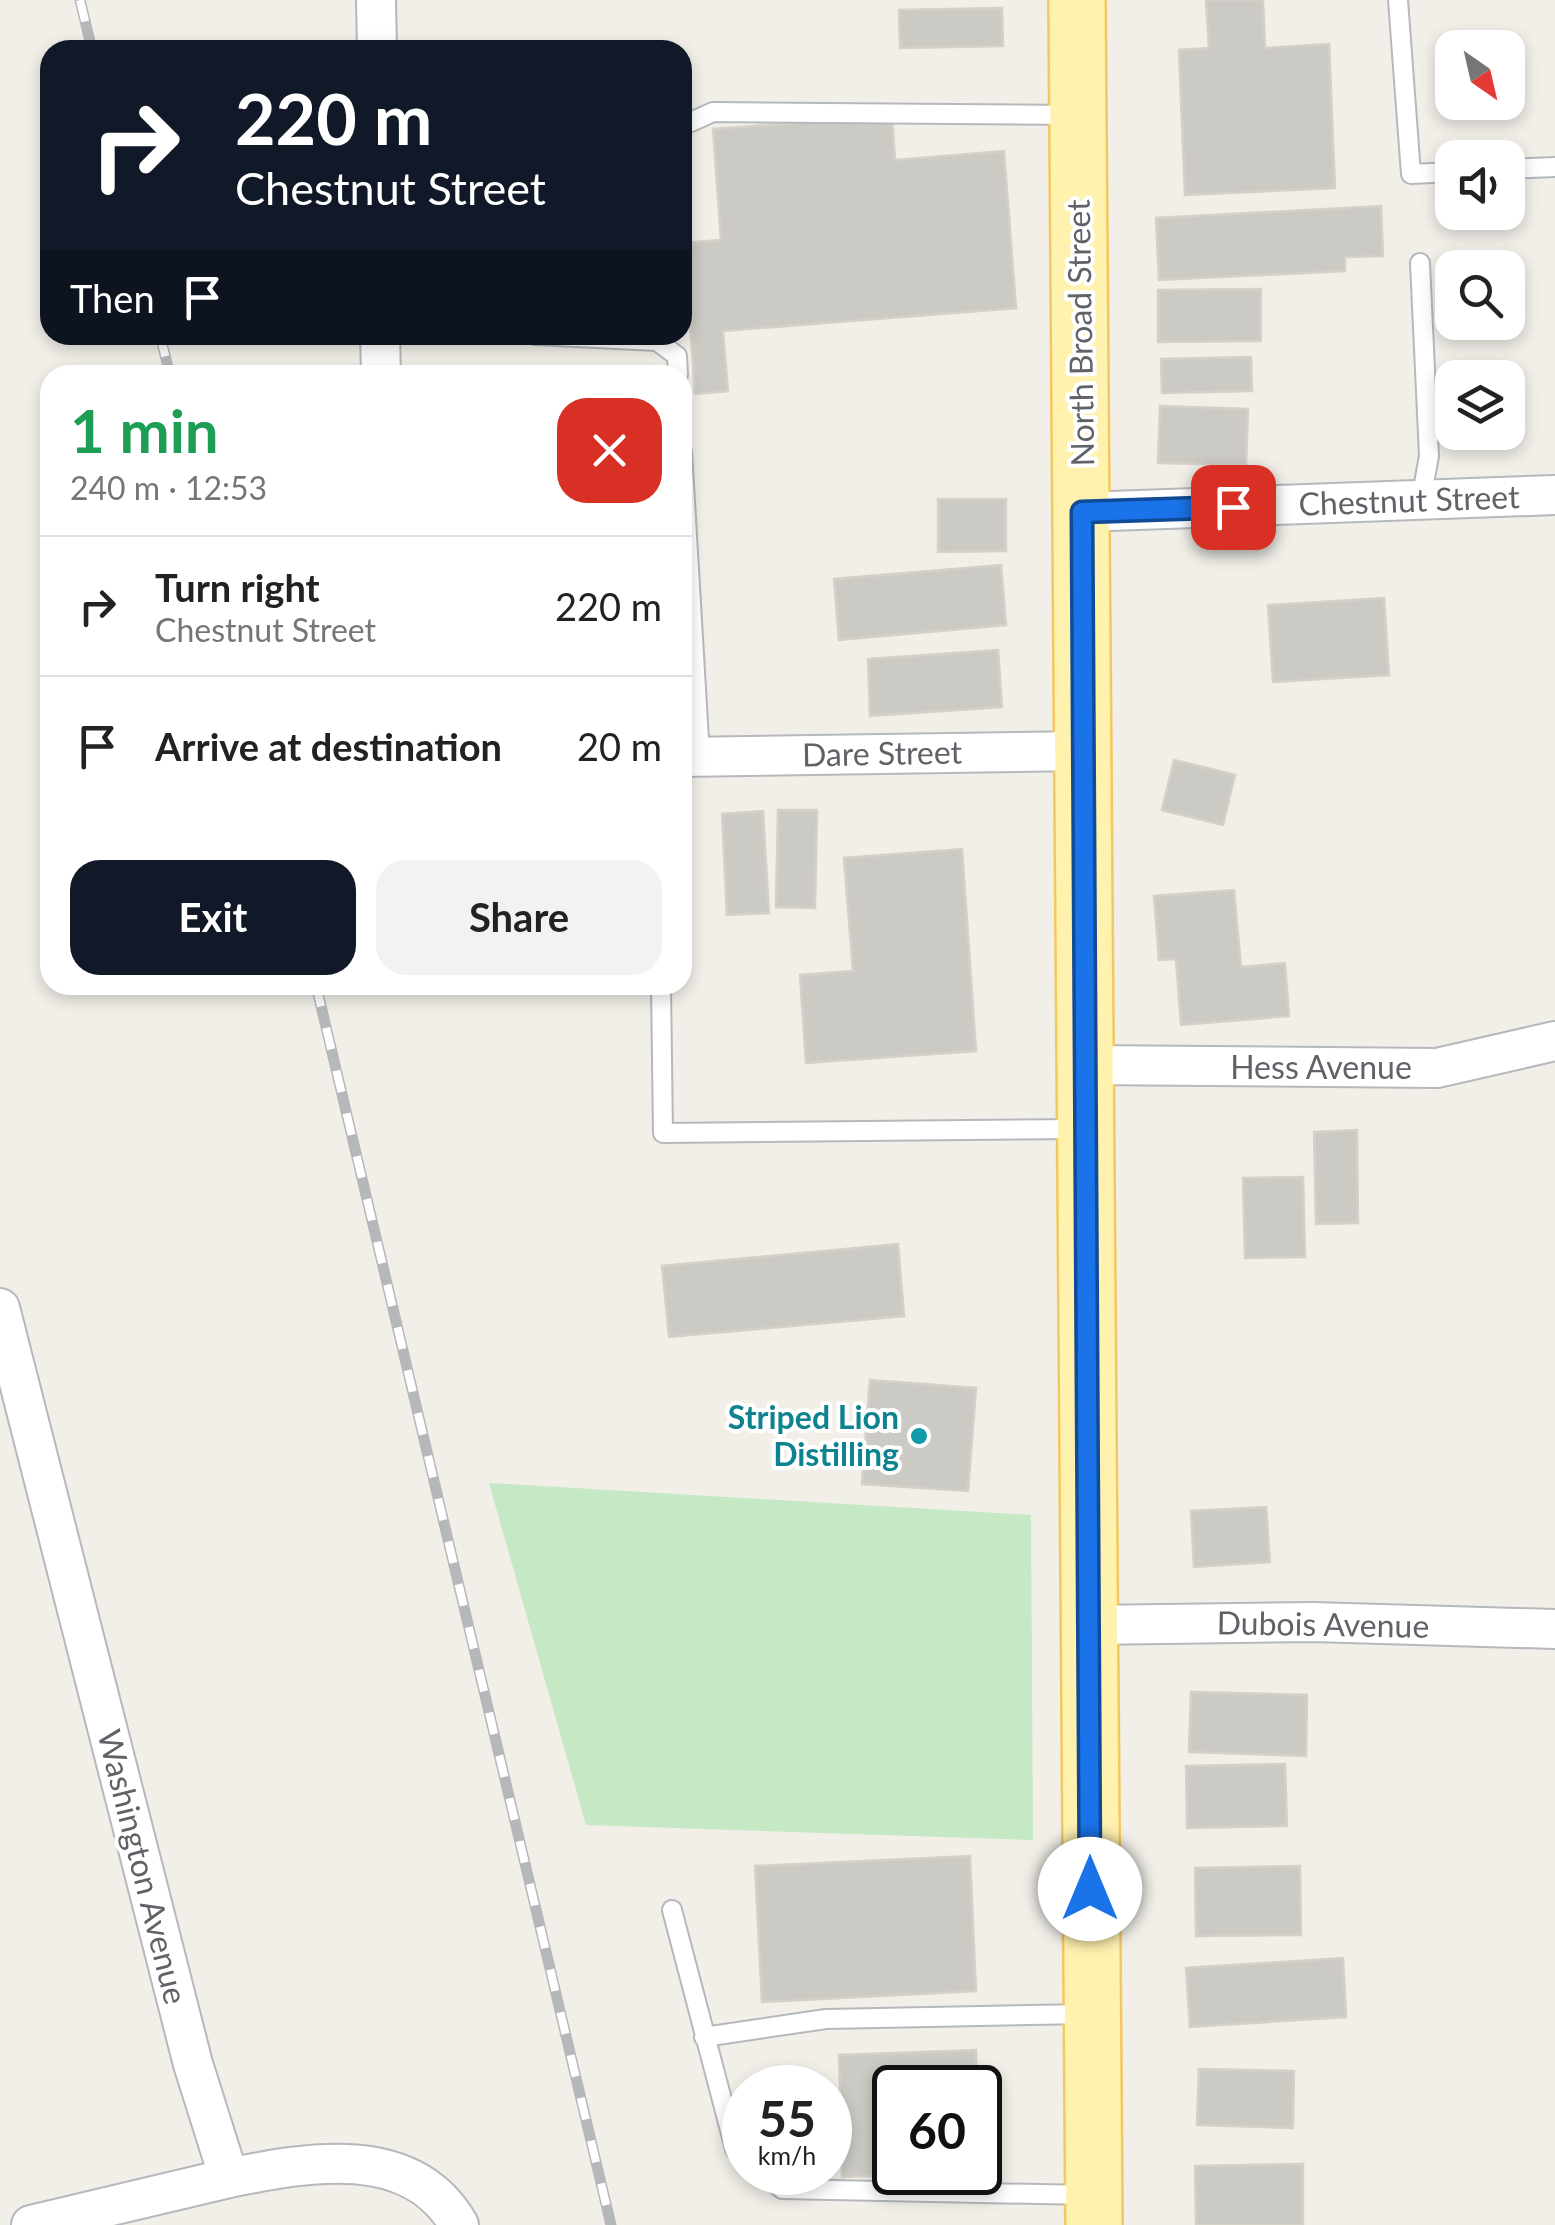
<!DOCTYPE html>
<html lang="en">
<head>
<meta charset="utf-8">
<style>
	body { margin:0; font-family:Lato,sans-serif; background:#f2f2f2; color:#222; height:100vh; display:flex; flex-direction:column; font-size:38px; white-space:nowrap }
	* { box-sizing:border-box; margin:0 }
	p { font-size:32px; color:#767676 }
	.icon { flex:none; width:55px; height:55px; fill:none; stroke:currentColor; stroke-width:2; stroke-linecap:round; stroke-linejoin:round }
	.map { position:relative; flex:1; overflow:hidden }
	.details { position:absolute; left:40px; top:365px; width:652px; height:630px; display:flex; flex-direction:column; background:#fff; border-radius:30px; box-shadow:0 5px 15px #0003 }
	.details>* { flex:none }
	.hud { position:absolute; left:40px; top:40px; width:652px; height:305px; border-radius:30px; box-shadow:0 5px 15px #0003; background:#111827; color:#fff; overflow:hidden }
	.needle { width:65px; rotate:146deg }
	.tools { position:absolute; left:1435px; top:30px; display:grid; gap:20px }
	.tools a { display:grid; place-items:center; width:90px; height:90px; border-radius:20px; background:#fff; box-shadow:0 5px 15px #0003; font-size:50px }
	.speed { position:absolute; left:722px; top:2065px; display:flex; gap:20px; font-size:50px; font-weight:700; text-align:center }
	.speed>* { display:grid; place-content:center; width:130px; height:130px; border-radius:50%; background:#fff; box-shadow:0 5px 15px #0003; line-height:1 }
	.speed small { font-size:25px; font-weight:400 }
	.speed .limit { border:5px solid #111; border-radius:15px; background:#fff; color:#111 }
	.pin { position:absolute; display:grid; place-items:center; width:85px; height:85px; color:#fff; margin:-42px; border-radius:20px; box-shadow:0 5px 15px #0006 }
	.me { position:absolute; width:110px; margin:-55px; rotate:0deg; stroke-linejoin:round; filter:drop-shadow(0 0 8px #0008) }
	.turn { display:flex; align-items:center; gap:35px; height:210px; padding:0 30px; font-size:45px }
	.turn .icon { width:130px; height:130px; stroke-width:2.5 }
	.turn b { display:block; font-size:70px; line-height:85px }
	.then { display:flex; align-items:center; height:95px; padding:0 30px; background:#0003; gap:20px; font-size:38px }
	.round { display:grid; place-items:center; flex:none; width:105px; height:105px; border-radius:30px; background:#f2f2f2 }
	.head { display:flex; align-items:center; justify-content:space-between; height:170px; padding:0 30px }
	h1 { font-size:60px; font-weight:700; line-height:75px; color:#1e9e55 }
	.button { display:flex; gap:20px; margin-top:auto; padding:20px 30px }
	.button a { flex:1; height:115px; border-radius:30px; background:#111827; color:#fff; font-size:40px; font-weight:700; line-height:115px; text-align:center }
	.button a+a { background:#f2f2f2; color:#222 }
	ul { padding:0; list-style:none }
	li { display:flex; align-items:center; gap:30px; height:140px; padding:0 30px; border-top:2px solid #e0e0e0 }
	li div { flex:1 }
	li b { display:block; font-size:38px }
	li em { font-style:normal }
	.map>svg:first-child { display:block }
	.green { fill:#c5e8c5 }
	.building { fill:#cccac5; stroke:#d6d1c6; stroke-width:2.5 }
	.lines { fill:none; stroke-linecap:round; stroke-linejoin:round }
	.lane-casing { stroke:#b5b8bc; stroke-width:22 }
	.street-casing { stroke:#b5b8bc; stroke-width:42 }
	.primary-casing { stroke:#f2c960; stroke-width:60 }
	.lane { stroke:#fff; stroke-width:18 }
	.street { stroke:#fff; stroke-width:38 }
	.primary { stroke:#fff2af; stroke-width:55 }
	.rail-casing { stroke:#b6b7b8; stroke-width:11 }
	.rail { stroke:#fff; stroke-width:8; stroke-dasharray:22; stroke-linecap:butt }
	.route-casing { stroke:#114b97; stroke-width:25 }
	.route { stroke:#1a73e8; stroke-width:18 }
	.culture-dot { fill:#0f9aa8; stroke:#fff; stroke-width:4 }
	.labels { text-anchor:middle; stroke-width:8; stroke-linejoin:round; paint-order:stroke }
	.street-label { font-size:32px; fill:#5f6368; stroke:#fff }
	.culture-label { font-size:32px; font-weight:bold; fill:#0d838f; stroke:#fff; text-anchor:end }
</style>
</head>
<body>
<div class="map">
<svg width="1555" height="2225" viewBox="0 0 1555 2225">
	<rect width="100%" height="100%" fill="#f1efe8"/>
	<!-- green -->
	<path class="green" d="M489,1483L1031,1515L1033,1840L586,1825Z"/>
	<!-- building -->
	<path class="building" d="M1206,0H1263L1265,48L1329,44L1335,188L1185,195L1179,50L1209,48Z
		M1002,8L1003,46L900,48L899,10Z
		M892,116L895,160L1004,151L1016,308L723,331L728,391L695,394L684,243L721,240L713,129Z
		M1381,206L1383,256L1345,257V271L1159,280L1156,218Z
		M1261,289V341L1158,342V290Z
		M1251,357L1252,391L1162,393L1161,359Z
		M1160,406L1248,409L1246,465L1158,463Z
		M938,499H1006V551L938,552Z
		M1001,565L1006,625L839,640L834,579Z
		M1384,598L1389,675L1273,682L1268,605Z
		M998,650L1002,707L870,716L868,659Z
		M1174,760L1235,775L1223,825L1162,810Z
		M778,810H817L815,908L776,907Z
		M763,811L769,913L727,915L722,814Z
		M962,849L976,1051L806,1063L800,975L853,971L844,858Z
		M1234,890L1241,967L1285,963L1289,1016L1181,1025L1176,959L1159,960L1154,896Z
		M1357,1130L1358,1223L1316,1224L1314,1132Z
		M1303,1177L1305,1257L1245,1258L1243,1178Z
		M898,1244L904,1316L669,1337L662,1266Z
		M870,1380L976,1388L968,1491L862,1484Z
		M1266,1507L1270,1562L1194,1567L1191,1511Z
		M1191,1692L1307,1695L1306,1756L1189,1752Z
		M1285,1764L1287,1826L1187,1828L1186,1766Z
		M970,1856L976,1991L762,2002L755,1866Z
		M1300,1866L1301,1935L1196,1936L1195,1868Z
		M1343,1958L1346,2017L1190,2027L1186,1968Z
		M976,2050L977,2088H895V2172L979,2173L842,2177L839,2055Z
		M1199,2069L1294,2071L1293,2128L1197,2125Z
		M1303,2164V2225H1196L1195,2166Z"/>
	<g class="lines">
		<defs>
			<path id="lane" d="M1398,0L1411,174L1452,172
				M682,126L713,112L1074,115
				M1508,169L1555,167
				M1420,263L1429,456L1421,500
				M536,335L657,341L677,356L678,375
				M682,451L700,757
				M661,985L663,1133L1079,1129
				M672,1910L735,2149L745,2158
				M704,2037L826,2019L1087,2014
				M762,2172L782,2189L1088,2195"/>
			<path id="street" d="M376,0L377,50
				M380,335L381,375
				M1082,512L1555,495
				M682,757L1081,751
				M1085,1065L1437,1068L1555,1041
				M0,1308L193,2064L229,2178C307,2162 412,2142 459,2225
				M1091,1625L1313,1622L1555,1629
				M31,2225L229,2178"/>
			<path id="primary" d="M1077,0L1094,2225"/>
		</defs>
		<!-- lane casing -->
		<use href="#lane" class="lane-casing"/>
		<!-- street casing -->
		<use href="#street" class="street-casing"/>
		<!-- primary casing -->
		<use href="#primary" class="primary-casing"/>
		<!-- lane -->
		<use href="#lane" class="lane"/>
		<!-- street -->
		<use href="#street" class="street"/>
		<!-- primary -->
		<use href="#primary" class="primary"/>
		<defs>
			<path id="rail" d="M80,0L92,50
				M160,335L170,375
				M316,985L611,2225"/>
		</defs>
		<!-- rail casing -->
		<use href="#rail" class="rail-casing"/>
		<!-- rail -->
		<use href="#rail" class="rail"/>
	</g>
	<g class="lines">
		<defs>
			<path id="route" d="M1090,1889L1082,512L1233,507"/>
		</defs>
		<!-- route casing -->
		<use href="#route" class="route-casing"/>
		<!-- route -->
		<use href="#route" class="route"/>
	</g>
	<!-- markers -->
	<circle class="culture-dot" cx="919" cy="1436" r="10"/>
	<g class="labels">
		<!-- street labels -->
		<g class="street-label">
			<text transform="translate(1081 333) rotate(-91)" y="11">North Broad Street</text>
			<text transform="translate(1409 501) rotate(-2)" y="11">Chestnut Street</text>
			<text transform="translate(882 754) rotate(-1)" y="11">Dare Street</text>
			<text x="1321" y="1079">Hess Avenue</text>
			<text transform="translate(1323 1625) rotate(1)" y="11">Dubois Avenue</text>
			<text transform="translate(142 1867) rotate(76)" y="11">Washington Avenue</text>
		</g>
		<!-- culture labels -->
		<g class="culture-label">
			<text x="899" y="1429">Striped Lion<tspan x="899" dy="37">Distilling</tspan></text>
		</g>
	</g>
</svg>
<div class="tools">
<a><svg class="needle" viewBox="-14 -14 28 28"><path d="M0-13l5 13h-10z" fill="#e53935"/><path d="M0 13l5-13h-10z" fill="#767676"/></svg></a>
<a><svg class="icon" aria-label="sound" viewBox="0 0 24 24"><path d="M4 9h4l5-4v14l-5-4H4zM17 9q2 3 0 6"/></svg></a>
<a><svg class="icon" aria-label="search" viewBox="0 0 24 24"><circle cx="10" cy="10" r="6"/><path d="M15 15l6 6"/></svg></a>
<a><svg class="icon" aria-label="layers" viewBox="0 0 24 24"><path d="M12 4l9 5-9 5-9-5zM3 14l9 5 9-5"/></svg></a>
</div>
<div class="speed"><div>55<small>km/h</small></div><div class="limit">60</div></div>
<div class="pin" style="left:1233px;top:507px;background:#d93025"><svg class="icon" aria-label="arrive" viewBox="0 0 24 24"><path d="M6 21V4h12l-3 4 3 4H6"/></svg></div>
<svg class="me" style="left:1090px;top:1889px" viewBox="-20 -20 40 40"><circle r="19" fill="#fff"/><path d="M0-13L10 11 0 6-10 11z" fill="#1a73e8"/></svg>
<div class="hud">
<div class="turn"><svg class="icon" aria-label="right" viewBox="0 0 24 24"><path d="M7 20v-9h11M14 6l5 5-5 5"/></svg><div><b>220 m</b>Chestnut Street</div></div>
<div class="then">Then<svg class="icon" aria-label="arrive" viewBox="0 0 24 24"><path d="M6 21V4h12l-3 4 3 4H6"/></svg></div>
</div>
<section class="details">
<div class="head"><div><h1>1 min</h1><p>240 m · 12:53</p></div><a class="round" style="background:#d93025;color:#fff"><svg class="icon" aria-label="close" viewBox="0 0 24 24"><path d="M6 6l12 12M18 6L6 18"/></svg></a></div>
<ul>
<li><svg class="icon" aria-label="right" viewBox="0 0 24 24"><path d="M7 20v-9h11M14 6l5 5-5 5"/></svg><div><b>Turn right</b><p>Chestnut Street</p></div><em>220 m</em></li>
<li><svg class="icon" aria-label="arrive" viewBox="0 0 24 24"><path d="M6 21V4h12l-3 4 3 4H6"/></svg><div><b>Arrive at destination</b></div><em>20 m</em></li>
</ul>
<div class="button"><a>Exit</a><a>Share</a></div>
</section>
</div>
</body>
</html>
